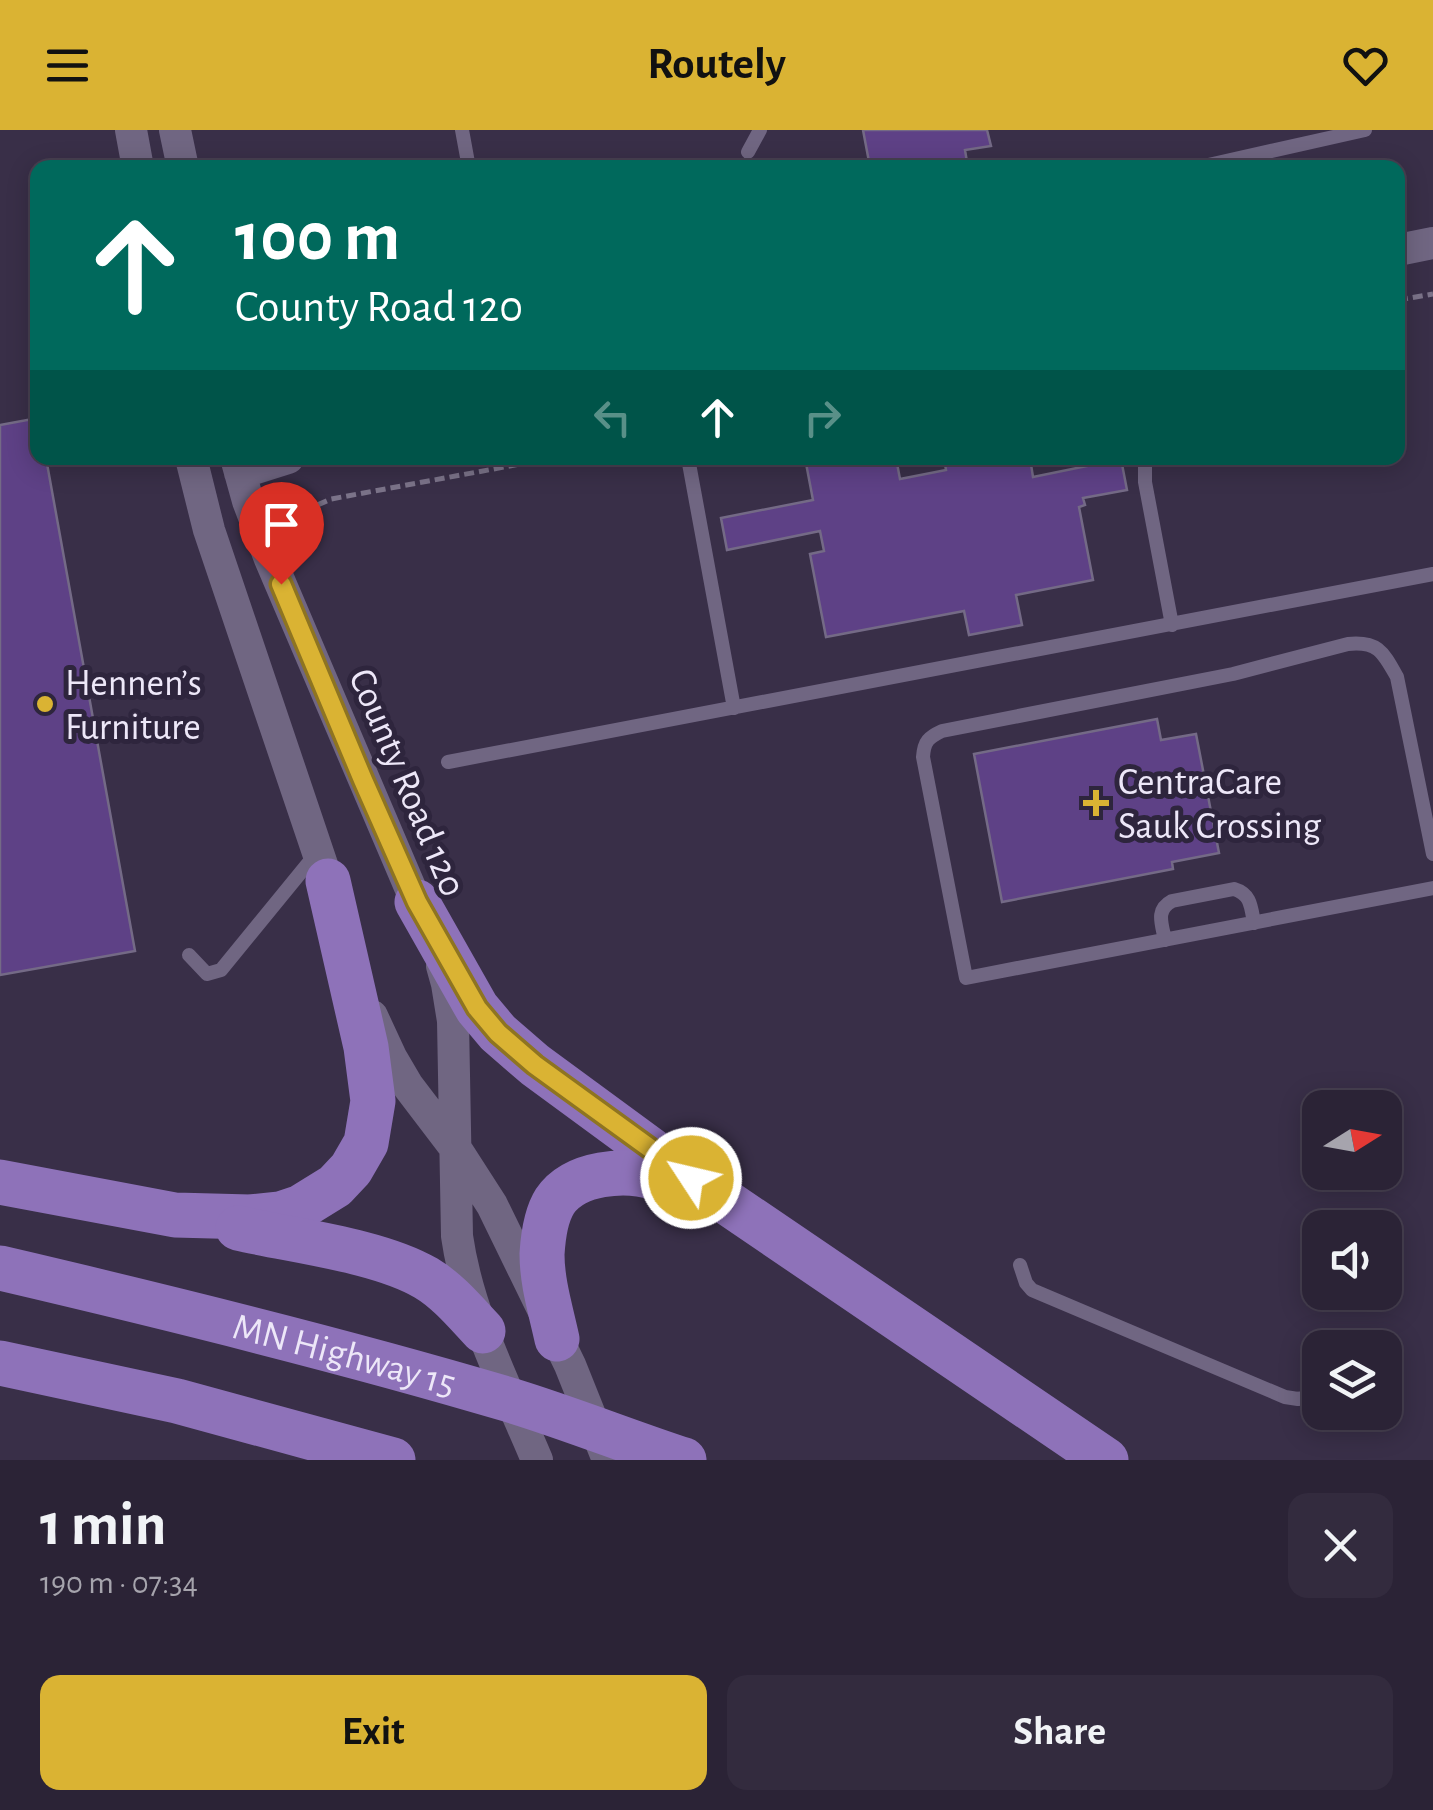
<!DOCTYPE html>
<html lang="en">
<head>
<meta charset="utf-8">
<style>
	body { margin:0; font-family:"Alegreya Sans",sans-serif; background:#332b3e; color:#f1f3f6; height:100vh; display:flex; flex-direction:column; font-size:38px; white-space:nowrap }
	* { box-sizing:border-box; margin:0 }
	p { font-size:32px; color:#a6a4ad }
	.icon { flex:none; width:55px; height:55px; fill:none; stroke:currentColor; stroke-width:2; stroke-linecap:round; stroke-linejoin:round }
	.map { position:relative; height:1330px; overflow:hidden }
	.sheet { display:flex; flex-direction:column; background:#2b2336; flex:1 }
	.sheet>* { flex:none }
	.guide { position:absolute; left:30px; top:30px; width:1375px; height:305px; border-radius:20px; box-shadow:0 5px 25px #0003,0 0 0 2px #474051; background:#00695c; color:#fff; overflow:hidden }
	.needle { width:65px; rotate:79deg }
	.buttons { position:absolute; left:1302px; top:960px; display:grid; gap:20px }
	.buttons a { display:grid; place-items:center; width:100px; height:100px; border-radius:20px; background:#2b2336; box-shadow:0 5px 25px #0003,0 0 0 2px #474051; font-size:50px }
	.pin { position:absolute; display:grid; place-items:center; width:85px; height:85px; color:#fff; margin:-102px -42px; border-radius:50% 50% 50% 0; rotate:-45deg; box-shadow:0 0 10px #0007 }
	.pin .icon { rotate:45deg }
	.me { position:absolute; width:110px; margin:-55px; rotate:305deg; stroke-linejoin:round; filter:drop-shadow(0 0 8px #0008) }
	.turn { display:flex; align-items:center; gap:35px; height:210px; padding:0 40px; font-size:45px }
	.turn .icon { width:130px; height:130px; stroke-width:2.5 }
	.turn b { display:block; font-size:70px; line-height:85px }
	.lanes { display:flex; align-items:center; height:95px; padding:0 40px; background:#0003; justify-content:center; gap:50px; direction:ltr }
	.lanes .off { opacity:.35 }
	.round { display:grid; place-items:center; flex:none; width:105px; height:105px; border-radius:20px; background:#332b3e }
	.summary { display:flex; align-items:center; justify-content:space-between; height:170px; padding:0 40px }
	h1 { font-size:60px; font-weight:600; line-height:75px }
	.primary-button { display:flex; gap:20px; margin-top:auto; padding:20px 40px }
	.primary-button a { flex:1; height:115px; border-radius:20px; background:#dab333; color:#111; font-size:40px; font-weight:600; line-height:115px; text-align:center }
	.primary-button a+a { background:#332b3e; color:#f1f3f6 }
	header { display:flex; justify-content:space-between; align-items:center; height:130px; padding:0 40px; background:#dab333; color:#111; font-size:45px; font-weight:600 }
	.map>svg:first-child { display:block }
	.building { fill:#5e4186; stroke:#746a86; stroke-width:2.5 }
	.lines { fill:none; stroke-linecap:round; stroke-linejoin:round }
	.path { stroke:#7b7389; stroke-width:5; stroke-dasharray:10 5; stroke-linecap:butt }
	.service { stroke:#706682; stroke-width:14 }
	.tertiary { stroke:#706682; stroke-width:32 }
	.trunk { stroke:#8e72b9; stroke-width:45 }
	.route-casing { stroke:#8e7421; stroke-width:25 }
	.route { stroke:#dab333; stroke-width:18 }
	.poi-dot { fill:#dab333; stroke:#2e253d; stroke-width:4 }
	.labels { text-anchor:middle; stroke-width:10; stroke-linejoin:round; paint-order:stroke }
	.poi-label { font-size:38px; fill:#ede7f8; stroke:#2e253d; text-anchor:start }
	.street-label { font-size:38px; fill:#ede7f8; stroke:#2e253d }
</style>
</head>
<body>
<header><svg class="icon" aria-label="menu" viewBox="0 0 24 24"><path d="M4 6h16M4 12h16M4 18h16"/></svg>Routely<svg class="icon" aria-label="heart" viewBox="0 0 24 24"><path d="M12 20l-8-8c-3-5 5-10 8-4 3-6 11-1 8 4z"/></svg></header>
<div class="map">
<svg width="1433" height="1330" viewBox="0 0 1433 1330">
	<rect width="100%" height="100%" fill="#392f48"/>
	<!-- building -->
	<path class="building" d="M863,0H987L991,16L965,20L968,38H898L896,32L870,37Z
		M38,288V328H46L135,821L0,845V295Z
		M805,328H896L900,349L946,340L944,328H1030L1033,347L1121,329L1127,360L1083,368L1085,375L1079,377L1093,450L1016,465L1022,495L969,505L964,481L826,507L810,424L824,421L820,401L727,420L721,388L813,370Z
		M1157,589L1161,610L1196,604L1219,723L1172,732L1173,739L1002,772L974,624Z"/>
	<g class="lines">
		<!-- path -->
		<path class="path" d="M1398,170L1433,164
			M304,381L331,369L553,328"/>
		<!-- service -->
		<path class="service" d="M462,0L469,38
			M748,22L760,0
			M1195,38L1365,0
			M688,328L734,578
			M1145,328V352L1172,495
			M448,632L1433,444
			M1433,724L1397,547C1383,522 1378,511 1348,514L1233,544L942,601C929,607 924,611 923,627L966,848L1433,758
			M1165,810C1162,794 1155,780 1172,771L1234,759C1251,764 1251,777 1254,793
			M189,825L207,844L221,840L315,725
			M1020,1135L1026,1153L1032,1160L1285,1267L1298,1269L1320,1265"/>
		<!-- tertiary -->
		<path class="tertiary" d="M131,0L138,38
			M175,0L183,38
			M1398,120L1433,113
			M191,328L209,400L335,773
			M236,328L248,371L270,429L424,790
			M240,343L288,328
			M442,836L447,854L453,891L457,1106C468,1184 507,1258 537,1330
			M372,886L391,927L408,956L456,1019L492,1075L570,1235L608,1330"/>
		<!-- trunk -->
		<g class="trunk">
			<path d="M417,772L477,878L498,903L535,935L663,1029L1106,1330"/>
			<path d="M0,1052L175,1085L250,1087L280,1084L301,1077L335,1056L351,1039L366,1013L373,971L366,917L328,751"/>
			<path d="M238,1098C294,1111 378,1120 426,1148C448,1161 466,1183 483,1201"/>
			<path id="s1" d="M0,1138C171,1178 342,1220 510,1270C569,1288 626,1311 684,1330"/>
			<path d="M557,1209C551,1181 542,1153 542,1124C543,1108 546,1085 555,1071C575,1042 625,1038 656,1048C666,1051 676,1057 684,1062"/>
			<path d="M0,1233L177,1271L393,1330"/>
		</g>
	</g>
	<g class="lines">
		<defs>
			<path id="route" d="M281,454L363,650L417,772L477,878L498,903L535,935L691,1048"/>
		</defs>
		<!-- route casing -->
		<use href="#route" class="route-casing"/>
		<!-- route -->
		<use href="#route" class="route"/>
	</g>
	<!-- markers -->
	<g class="poi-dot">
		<circle cx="45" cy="574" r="10"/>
		<path d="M1091 658h10v10h10v10h-10v10h-10v-10h-10v-10h10z"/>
	</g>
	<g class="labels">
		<!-- poi labels -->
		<g class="poi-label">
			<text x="65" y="565">Hennen’s<tspan x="65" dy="44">Furniture</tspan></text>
			<text x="1118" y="664">CentraCare<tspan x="1118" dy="44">Sauk Crossing</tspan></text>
		</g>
		<!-- street labels -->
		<g class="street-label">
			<text transform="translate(408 652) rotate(67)" y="13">County Road 120</text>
			<text dy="13" stroke="none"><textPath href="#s1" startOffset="355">MN Highway 15</textPath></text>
		</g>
	</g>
</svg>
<div class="buttons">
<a><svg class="needle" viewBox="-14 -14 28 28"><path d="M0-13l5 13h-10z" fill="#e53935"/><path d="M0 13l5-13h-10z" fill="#a6a4ad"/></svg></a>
<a><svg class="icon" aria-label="sound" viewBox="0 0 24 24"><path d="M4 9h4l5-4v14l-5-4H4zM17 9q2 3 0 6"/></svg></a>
<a><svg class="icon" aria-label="layers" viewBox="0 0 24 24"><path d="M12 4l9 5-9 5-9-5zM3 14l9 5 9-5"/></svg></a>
</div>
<div class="pin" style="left:281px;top:454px;background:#d93025"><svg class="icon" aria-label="arrive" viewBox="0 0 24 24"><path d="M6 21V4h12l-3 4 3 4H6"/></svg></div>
<svg class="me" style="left:691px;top:1048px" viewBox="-20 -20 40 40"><circle r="17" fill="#dab333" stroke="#fff" stroke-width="3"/><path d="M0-11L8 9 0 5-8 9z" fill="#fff"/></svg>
<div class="guide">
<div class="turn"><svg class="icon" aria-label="ahead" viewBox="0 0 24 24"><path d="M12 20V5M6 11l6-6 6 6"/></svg><div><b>100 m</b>County Road 120</div></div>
<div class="lanes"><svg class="icon off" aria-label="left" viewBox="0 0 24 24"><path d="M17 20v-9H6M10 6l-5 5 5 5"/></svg><svg class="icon" aria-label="ahead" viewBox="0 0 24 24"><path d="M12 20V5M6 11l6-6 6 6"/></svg><svg class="icon off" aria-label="right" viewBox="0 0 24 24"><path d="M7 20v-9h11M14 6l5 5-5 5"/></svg></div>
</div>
</div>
<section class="sheet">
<div class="summary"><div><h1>1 min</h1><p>190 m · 07:34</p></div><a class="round"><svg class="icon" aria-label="close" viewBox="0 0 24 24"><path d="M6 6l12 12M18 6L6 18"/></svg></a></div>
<div class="primary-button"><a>Exit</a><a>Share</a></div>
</section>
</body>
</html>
